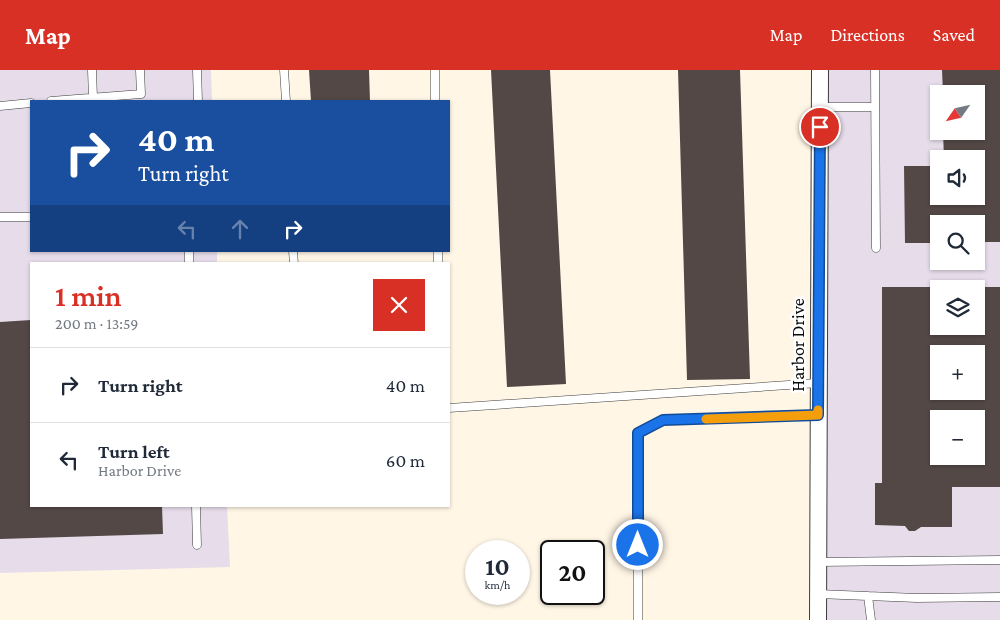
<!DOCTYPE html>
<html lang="en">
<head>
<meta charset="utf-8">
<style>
	body { margin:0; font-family:"Crimson Pro",serif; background:#f6f6f7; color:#1f2937; height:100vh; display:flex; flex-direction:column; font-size:19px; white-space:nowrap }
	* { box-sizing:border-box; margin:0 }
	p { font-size:16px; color:#747a83 }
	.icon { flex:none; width:28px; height:28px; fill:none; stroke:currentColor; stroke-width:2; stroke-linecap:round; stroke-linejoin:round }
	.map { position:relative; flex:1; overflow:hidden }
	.side { position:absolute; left:30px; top:192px; width:420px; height:245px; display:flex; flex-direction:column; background:#fff; border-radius:0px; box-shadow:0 1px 4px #0004 }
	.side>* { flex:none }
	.hud { position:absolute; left:30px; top:30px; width:420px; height:152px; border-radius:0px; box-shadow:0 1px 4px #0004; background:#1a4fa0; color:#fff; overflow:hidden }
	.needle { width:32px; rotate:236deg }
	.fabs { position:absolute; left:930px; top:15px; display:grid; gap:10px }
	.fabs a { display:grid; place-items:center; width:55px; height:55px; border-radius:0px; background:#fff; box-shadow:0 1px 4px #0004; font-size:25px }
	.speed { position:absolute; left:465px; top:470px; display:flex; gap:10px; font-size:25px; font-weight:700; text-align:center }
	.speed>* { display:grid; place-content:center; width:65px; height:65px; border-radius:50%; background:#fff; box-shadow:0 1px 4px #0004; line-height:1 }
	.speed small { font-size:12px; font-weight:400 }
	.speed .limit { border:2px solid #111; border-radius:8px; background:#fff; color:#111 }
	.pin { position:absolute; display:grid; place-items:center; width:42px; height:42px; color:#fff; margin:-21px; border:2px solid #fff; border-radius:50%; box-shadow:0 1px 5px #0007 }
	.me { position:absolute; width:55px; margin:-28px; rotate:0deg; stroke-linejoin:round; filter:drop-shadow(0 0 4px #0008) }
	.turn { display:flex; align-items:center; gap:18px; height:105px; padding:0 25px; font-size:22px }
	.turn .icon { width:65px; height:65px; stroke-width:2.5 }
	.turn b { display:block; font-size:35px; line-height:42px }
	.lanes { display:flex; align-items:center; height:48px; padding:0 25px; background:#0003; justify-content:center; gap:25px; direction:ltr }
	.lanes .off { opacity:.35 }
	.round { display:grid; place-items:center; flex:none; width:52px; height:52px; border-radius:0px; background:#f6f6f7 }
	.overview { display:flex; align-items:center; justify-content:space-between; height:85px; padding:0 25px }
	h1 { font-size:30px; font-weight:600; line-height:38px; color:#d93025 }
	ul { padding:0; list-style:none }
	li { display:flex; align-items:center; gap:15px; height:75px; padding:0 25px; border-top:1px solid #e0e1e3 }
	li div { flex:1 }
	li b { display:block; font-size:19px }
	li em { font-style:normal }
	header { display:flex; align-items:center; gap:30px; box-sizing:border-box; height:70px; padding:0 25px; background:#d93025; color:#fff }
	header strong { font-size:24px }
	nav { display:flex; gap:28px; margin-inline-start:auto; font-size:18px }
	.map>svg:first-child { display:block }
	.industrial { fill:#e6dcea; fill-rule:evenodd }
	.building { fill:#534845; fill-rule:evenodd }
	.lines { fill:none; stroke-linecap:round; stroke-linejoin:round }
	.service-casing { stroke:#3c3c3c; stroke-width:9 }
	.minor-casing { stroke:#3c3c3c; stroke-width:18 }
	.service { stroke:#fff; stroke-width:8 }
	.minor { stroke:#fff; stroke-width:16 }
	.route-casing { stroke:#114b97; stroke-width:12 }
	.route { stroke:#1a73e8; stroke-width:9 }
	.slow { stroke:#f59e0b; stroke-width:9 }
	.labels { text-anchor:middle; stroke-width:5; stroke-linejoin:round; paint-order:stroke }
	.street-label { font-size:18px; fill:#090909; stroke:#fff }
</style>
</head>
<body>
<header>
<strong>Map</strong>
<nav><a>Map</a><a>Directions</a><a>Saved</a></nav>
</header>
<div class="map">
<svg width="1000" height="550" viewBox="0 0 1000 550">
	<rect width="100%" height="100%" fill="#fff6e6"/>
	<!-- industrial -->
	<path class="industrial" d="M0,0H211L212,31H31V181H217V194H31V436H227L230,497L0,503Z
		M814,0H1000V550H817ZM939,24H976V61H939ZM939,89H976V126H939ZM939,154H976V191H939ZM939,219H976V256H939ZM939,284H976V321H939ZM939,349H976V386H939Z"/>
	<!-- building -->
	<path class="building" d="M309,0H369L370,31H311Z
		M491,0H550L566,314L507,317Z
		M678,0H740L750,309L687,310Z
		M942,0H1000V172H976V154H939V173H905L904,96H939V126H976V89H944L943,61H976V24H943Z
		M882,217H939V256H976V217H1000V417H952V457H921L915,461H909L905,456L875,455V413H882ZM939,284H976V321H939ZM939,349H976V386H939Z
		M31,250V436H162L163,464L0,469V252Z"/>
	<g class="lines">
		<defs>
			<path id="service" d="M92,0L93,28
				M197,0L198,31
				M284,0L286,31
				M435,0V31
				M875,0L876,178
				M51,31L141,24L140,0
				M0,36L31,33
				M820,37H875
				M0,147H31
				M189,181V194
				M293,181L294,194
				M438,181V194
				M449,338L818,313
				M196,436L197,475
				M818,492L1000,490
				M818,524L917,528L1000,527
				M868,526L871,550
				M638,550V363L663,350L818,345"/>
			<path id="minor" d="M818,550L820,0"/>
		</defs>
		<!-- service casing -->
		<use href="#service" class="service-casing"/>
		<!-- minor casing -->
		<use href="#minor" class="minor-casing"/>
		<!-- service -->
		<use href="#service" class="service"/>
		<!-- minor -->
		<use href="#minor" class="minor"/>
	</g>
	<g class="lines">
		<defs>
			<path id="route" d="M638,475V363L663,350L818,345L820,57"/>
		</defs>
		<!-- route casing -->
		<use href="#route" class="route-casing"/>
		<!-- route -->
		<use href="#route" class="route"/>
		<!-- slow -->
		<path class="slow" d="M706,349L818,345V340"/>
	</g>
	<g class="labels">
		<!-- street labels -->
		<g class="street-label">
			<text transform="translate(798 275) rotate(-90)" y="6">Harbor Drive</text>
		</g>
	</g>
</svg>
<div class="fabs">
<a><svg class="needle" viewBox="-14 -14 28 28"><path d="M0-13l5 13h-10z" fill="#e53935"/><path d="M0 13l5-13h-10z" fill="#747a83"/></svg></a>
<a><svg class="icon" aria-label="sound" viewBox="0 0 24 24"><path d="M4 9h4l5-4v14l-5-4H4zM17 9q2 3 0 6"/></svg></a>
<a><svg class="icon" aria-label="search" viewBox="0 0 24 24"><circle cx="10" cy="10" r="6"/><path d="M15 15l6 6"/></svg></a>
<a><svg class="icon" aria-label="layers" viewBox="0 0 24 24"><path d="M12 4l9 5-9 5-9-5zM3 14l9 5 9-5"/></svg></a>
<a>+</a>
<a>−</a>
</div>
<div class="speed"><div>10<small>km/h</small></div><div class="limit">20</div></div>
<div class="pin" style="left:820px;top:57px;background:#d93025"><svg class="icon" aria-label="arrive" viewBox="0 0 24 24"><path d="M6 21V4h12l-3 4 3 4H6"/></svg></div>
<svg class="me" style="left:638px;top:475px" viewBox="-20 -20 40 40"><circle r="17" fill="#1a73e8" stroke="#fff" stroke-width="3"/><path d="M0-11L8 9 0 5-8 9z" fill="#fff"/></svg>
<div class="hud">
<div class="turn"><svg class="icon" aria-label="right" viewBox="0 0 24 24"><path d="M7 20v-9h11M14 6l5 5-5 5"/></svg><div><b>40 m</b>Turn right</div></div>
<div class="lanes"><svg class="icon off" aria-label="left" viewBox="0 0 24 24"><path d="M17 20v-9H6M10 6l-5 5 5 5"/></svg><svg class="icon off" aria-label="ahead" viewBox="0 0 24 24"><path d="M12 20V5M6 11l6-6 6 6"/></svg><svg class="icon" aria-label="right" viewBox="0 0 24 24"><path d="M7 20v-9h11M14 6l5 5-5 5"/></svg></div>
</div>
<section class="side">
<div class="overview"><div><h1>1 min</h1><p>200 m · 13:59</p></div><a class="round" style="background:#d93025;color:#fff"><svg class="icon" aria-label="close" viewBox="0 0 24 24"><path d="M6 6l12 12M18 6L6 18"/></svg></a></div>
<ul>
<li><svg class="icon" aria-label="right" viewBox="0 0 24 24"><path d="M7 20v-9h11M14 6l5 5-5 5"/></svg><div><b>Turn right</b></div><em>40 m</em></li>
<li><svg class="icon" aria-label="left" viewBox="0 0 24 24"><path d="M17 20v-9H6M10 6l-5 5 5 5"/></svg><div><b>Turn left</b><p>Harbor Drive</p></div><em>60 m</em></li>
</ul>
</section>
</div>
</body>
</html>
